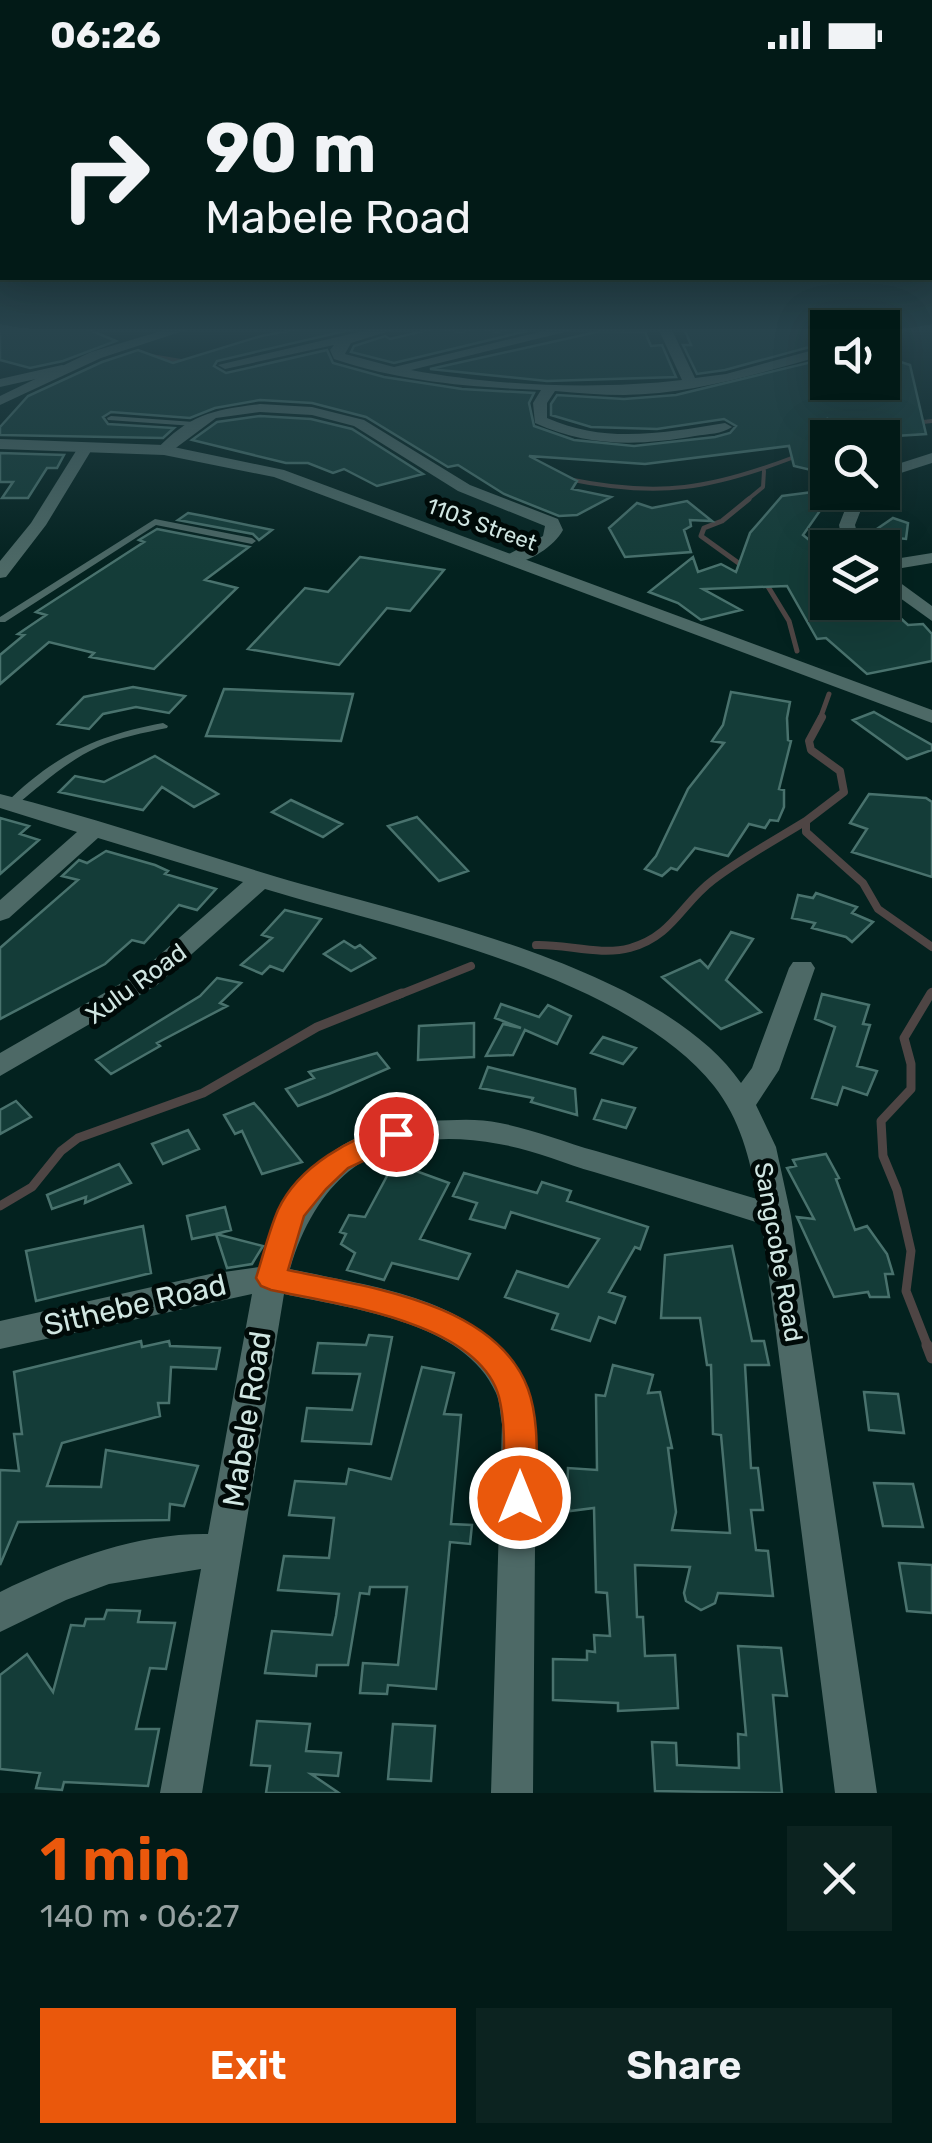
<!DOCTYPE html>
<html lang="en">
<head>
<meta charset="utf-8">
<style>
	body { margin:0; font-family:Rubik,sans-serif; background:#0c2320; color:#f1f3f6; height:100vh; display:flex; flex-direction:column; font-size:38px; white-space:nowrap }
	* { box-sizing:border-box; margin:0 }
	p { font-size:32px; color:#96a1a1 }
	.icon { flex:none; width:55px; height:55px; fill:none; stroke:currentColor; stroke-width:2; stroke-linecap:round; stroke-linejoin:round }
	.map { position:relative; height:1723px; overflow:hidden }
	.side { display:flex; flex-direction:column; background:#021a17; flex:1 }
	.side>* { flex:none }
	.banner { position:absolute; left:0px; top:0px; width:932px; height:210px; box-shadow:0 10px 40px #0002,0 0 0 2px #233836; background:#021a17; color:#f1f3f6; overflow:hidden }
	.fabs { position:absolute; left:810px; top:240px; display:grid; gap:20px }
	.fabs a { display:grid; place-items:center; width:90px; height:90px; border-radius:0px; background:#021a17; box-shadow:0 10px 40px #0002,0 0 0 2px #233836; font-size:50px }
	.pin { position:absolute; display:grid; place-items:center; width:85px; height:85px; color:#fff; margin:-42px; border:5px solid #fff; border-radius:50%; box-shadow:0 2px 10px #0007 }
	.me { position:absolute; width:110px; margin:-55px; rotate:0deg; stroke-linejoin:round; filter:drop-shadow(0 0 8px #0008) }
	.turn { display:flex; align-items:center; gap:35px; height:210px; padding:0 40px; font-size:45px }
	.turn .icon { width:130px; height:130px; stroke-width:2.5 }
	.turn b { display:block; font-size:70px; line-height:85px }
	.round { display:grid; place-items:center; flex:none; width:105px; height:105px; border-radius:0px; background:#0c2320 }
	.overview { display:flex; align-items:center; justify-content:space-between; height:170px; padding:0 40px }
	h1 { font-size:60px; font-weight:600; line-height:75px; color:#ea580c }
	.action { display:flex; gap:20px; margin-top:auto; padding:20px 40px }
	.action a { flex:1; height:115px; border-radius:0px; background:#ea580c; color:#fff; font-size:40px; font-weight:600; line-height:115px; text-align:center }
	.action a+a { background:#0c2320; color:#f1f3f6 }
	.status { display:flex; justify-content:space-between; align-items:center; height:70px; padding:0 50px; background:#021a17; direction:ltr }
	.status svg { height:28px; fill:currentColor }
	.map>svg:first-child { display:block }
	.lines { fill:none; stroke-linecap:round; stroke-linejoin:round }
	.stream-far4 { stroke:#4e4544; stroke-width:4 }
	.stream-far3 { stroke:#4e4544; stroke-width:5 }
	.stream-far2 { stroke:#4e4544; stroke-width:8 }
	.stream-far1 { stroke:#4e4544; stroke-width:9 }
	.stream { stroke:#4e4544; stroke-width:11 }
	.building { fill:#143c38; stroke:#49726d; stroke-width:2.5 }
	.service { fill:#4d6966; fill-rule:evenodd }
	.minor { fill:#4d6966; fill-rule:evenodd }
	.tertiary { fill:#4d6966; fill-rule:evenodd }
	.route { fill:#ea580c; stroke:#983908; stroke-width:2.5 }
	.labels { text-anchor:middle; stroke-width:10; stroke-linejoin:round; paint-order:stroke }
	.far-street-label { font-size:22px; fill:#d0e6e2; stroke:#000a08 }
	.street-label { font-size:25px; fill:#d0e6e2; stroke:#000a08 }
	.near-street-label { font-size:30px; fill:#d0e6e2; stroke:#000a08 }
</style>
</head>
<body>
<div class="status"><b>06:26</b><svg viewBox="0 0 49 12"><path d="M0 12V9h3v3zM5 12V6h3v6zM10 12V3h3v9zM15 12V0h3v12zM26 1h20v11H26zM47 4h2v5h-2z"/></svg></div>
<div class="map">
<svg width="932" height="1723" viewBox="0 0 932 1723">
	<rect width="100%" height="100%" fill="#03221f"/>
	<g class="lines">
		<!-- stream-far4 -->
		<path class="stream-far4" d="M151,286L187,292
			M914,353L932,351
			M842,368L860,359
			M568,409C659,428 711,419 797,386
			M746,431L763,417L764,401"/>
		<!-- stream-far3 -->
		<path class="stream-far3" d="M744,497L701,466L704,458L722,451L749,429
			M764,510L789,551L797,581
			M820,649L829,624"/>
		<!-- stream-far2 -->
		<path class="stream-far2" d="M822,647L809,671L811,680L840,701L844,722L806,751V762L863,813L878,839L932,877
			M536,875C566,874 600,886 630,878C673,866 681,834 713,810C742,788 775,770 806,751
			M396,926L471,896
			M930,926L932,922"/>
		<!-- stream-far1 -->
		<path class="stream-far1" d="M0,1136L32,1117L61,1081L78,1068L203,1023L317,957L402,923
			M928,1277L906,1221L911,1181L897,1120L883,1086L881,1051L911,1019V994L904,968L931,923"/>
		<!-- stream -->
		<path class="stream" d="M927,1275L932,1288"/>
	</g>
	<!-- building -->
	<path class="building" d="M0,258H85L116,271L63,291L30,298L0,290Z
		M304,258H358L217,291L214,296L226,303L327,280L333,293L384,307L462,319L534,323L529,333L534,356L574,370L634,376L715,367L730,363L736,356L724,349L657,359L591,357L551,345V334L557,325L624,329L676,325L824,289L828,312H882V296L898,291L910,295L926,364L864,368L828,349V404L794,396L789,376L645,394L529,386L577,411L572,419L611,427L577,445L559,446L504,424L458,395L448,397L366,347L312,333L260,330L215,338L190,348L111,342L103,347L108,354L174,358L163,368L0,365V357L28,326L102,292L138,280L173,293L261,266Z
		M436,258L460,262L479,258L496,262L514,258L527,261L394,293L351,282L354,276L385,266L390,269Z
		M684,258H828V272L725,300L697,304L683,275H691Z
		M601,261L645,262L651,276L662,275L676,307L547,311L430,299Z
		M260,346L311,349L352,359L423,404L377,416L344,399L333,403L308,393H286L192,370L217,352Z
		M0,383L64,385L57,398H47L28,428H2L13,412H0Z
		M828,420L833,422L803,465L828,485V532L886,535L908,555L923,554L932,564V591L867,604L826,568L817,569L787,516L703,519L741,540L701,550L678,533L649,522L693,487L698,502L721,494L736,502L750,463L782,426Z
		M687,431L712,451L690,450L691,456L684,460L691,482L625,487L609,458L637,433L652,438Z
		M188,443L204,446L272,460L259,470L253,464L178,450Z
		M893,448L908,453L906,469L868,465Z
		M157,459L249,477L205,510L237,518L154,599L90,587L94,583L49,572L0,614V585L24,565L18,564L46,545L36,542L144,472L139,470Z
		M360,487L444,500L410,541L387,538L339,595L248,579L305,518L328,522Z
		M133,617L185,626L169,643L136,637L103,644L89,659L58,654L84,627Z
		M224,619L298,622L353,624L341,671L206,666Z
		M731,622L790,632L787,648L788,670L791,671L779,719L784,720V737L778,751L770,750L765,758L749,754L728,786L695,778L677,800L671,798L662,806L645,799L656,786L688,719L724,673L712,671L723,655Z
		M874,642L932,675V680L907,689L853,650Z
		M155,686L218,724L194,737L162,717L143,740L59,722L75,706L104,712Z
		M869,724L926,728L932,732V807L852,782L867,759L850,753Z
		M291,730L342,754L323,767L272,742Z
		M417,747L468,801L439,811L388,756Z
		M0,748L29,756L20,764L39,770L0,804Z
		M106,781L155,795L168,801L165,804L216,819L197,840L179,835L144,873L132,870L105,894L0,949V878L78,810L62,806L79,790L87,793Z
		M816,823L857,837L852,843L873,852L852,872L846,867L812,858L815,853L792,848L798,825L813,828Z
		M285,840L321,849L283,901L270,896L262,904L241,895L272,868L262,865Z
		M731,862L753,869L726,910L761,942L721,959L662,907L700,890L708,898Z
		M344,871L355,878L360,875L375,888L351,901L324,884Z
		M217,908L241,913L220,933L227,936L157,973L160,976L111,1004L96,990L200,926Z
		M822,924L869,935L863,954L870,955L857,996L877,1001L867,1025L843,1017L837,1035L812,1028L835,957L815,949Z
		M501,934L539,947L548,935L571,946L557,974L525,960L513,985L486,986L503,954L521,958L495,948Z
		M474,953V987L418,990L419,956Z
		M603,967L636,978L623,994L591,983Z
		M377,983L389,998L329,1024L298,1036L286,1019L314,1008L309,1002Z
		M488,997L575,1019L577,1045L531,1032L533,1028L480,1018Z
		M602,1030L635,1038L626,1058L594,1049Z
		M16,1031L31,1047L0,1064V1040Z
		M254,1033L262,1042L302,1092L262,1104L242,1061L235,1064L224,1045Z
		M188,1060L199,1079L163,1094L152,1074Z
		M826,1084L839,1108L836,1109L855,1160L867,1156L887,1184L893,1204H885L889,1227H870L868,1222L834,1227L797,1147L814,1149L787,1098L796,1096L793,1090Z
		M394,1093L449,1113L420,1169L470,1184L458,1209L392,1193L384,1210L347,1200L355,1183L341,1174L346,1164L340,1162L349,1145L365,1147Z
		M119,1094L131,1113L85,1133L86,1127L52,1139L47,1125Z
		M464,1103L537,1123L542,1112L571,1121L567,1131L648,1157L640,1179L635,1177L609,1222L625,1227L615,1253L599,1247L590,1271L552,1259L558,1244L505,1227L517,1201L568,1217L599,1169L511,1142L505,1158L470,1149L477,1133L453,1126Z
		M225,1137L231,1160L216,1164L263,1176L252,1194L227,1198L216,1164L192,1169L187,1146Z
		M143,1156L151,1203L36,1231L26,1181Z
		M732,1176L752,1271H764L769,1295H745L751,1398H758L763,1440H751L756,1480L768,1481L773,1526L718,1523L715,1533L701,1540L686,1531L684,1523L690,1497L635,1495L637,1547H643L645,1586L675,1585L678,1638L618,1641V1633L553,1630V1589L587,1590V1581L595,1582L594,1565L610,1566L607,1523L596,1522L594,1438L570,1441L567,1425L568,1398L597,1400L596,1325L605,1326L613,1295L653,1305L648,1323L660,1322L672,1378H668L676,1442L672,1460L730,1463L721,1365L713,1364L711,1295H707L700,1248H661L665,1185Z
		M369,1265L392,1267L371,1374L302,1371L307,1338L352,1340L360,1304L313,1303L318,1273L366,1275Z
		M141,1271L142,1277L169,1271L170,1276L220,1278L216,1299L171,1297L169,1333H158L160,1346L62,1373L47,1416L101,1417L106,1380L198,1396L184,1436L170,1434L169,1450L18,1452L0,1495V1400L19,1401L14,1364H22L14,1302Z
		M422,1297L454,1303L444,1344L461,1345L451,1454L472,1455L470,1474L450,1472L436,1619L388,1615L387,1624L360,1623L363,1593L398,1595L407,1517H370L369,1524L360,1523L348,1595H317L316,1606L265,1603L272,1561L332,1565L336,1546L339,1524L278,1520L284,1486L329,1488L334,1448L289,1445L295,1411L346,1414L349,1399L391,1409Z
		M864,1322L898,1324L904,1363L869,1360Z
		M874,1413L913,1414L923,1457L883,1456Z
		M899,1493L932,1495V1543L907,1541Z
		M107,1540L140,1541L138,1552L175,1553L166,1599L150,1598L136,1659H159L148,1716L64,1712L62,1720L36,1718L40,1703L0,1699V1605L27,1584L53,1622L71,1555L84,1556L86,1549H104Z
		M738,1576L781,1578L787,1626L773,1625L782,1723L655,1721L652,1672L676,1673L677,1695L739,1698L738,1664L746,1665Z
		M257,1651L310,1654L306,1681L341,1683L338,1706L311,1704L339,1723H266L270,1696L251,1695Z
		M393,1654L435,1656L431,1711L388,1709Z"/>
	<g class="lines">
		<!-- service -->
		<path class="service" d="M111,346L194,352L198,354L194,356L108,350L107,348Z
			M155,449L252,468L256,471L252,474L156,455L5,552H0V547Z
			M163,653L168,656L167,658C143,663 120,667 98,677C67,691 41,715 15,736H7L5,734C53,686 97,665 163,653Z"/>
		<!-- minor -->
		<path class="minor" d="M376,258H399L351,273L345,284L394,297L556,258H581L411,300C496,316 597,320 682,310L658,258H671L695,308L726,304L828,276V284C761,303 693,324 624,325C601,325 578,323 555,321L547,333V348C605,374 664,363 725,353L732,357C722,364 708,364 695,366C639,376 588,377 535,353L533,333L541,320C470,317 402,312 334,289L330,280L334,275L225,299L218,295Z
			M909,258L908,261L882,268V260Z
			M62,295L67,296V302L0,317V309Z
			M260,334L312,337L364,350L470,415L558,449L563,460C554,477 526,495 507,493V485L543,466L545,456L458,421L354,356L312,345L260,342L216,348L169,383L156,380C190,344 213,340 260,334Z
			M81,373L94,376L46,455L6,507L0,508V491L31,453Z
			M932,383V393L882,409V399Z
			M852,422H868L855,455L861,478H843L839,455Z
			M932,483V493L884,501L932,536V551L882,515V491Z
			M0,724C93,747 185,779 277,807C410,846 660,896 741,1013L752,998L789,898L793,892H811L815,898L779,1000L756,1035L776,1077L791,1146L877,1723H835L762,1154C706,1136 650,1119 594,1102C563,1093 531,1079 499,1074C390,1054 321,1095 290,1199C392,1221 513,1231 536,1354L533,1723H491L502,1354C500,1344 500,1332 496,1323C465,1251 351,1239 284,1224L202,1723H160L201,1499L109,1514L66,1530L0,1562V1522L12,1516C73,1488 139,1463 208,1464L252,1224L0,1279V1251L210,1204L259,1197C287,1109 335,1055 431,1051C454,1050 478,1048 500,1053C532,1059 564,1072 596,1081C650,1097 703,1113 757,1129C750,1088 740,1049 714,1016C625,905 398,859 265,819L157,915L0,1006V983L139,903L243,812L98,768L9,848L0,851V830L77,762L0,738Z"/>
		<!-- tertiary -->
		<path class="tertiary" d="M171,258H192L101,288L0,335V326L91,282Z
			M0,369L164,375L284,400L932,640V653L274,407L164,385L0,379Z"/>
	</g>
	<!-- sky -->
	<linearGradient id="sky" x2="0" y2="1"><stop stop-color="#021311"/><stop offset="0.52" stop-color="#28444d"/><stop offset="1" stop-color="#28444d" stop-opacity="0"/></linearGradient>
	<rect width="932" height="500" fill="url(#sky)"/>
	<!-- route -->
	<path class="route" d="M396,1054L406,1057L409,1064L406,1071L348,1098L326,1119L304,1146L288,1200C366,1217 496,1232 528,1319C540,1352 536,1393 537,1428L532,1438L520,1443L508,1438L503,1428C503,1395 507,1359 499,1327C478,1251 335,1234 271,1220L261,1216L256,1208C263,1186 269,1161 278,1140C299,1095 351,1068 396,1054Z"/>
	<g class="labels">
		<!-- far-street labels -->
		<g class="far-street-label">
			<text transform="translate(482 454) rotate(20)" y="8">1103 Street</text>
		</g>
		<!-- street labels -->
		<g class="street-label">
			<text transform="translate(136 913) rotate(-36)" y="9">Xulu Road</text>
			<text transform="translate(779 1182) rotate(80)" y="9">Sangcobe Road</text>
		</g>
		<!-- near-street labels -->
		<g class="near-street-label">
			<text transform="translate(135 1235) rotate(-13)" y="10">Sithebe Road</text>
			<text transform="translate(247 1349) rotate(-81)" y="10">Mabele Road</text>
		</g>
	</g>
</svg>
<div class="fabs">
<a><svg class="icon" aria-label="sound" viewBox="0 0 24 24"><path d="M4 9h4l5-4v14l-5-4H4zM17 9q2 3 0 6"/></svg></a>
<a><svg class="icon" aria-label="search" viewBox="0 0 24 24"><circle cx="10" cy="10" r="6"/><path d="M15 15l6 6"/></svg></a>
<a><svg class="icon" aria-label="layers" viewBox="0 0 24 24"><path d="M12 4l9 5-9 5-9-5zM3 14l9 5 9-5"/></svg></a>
</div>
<div class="pin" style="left:396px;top:1064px;background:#d93025"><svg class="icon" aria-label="arrive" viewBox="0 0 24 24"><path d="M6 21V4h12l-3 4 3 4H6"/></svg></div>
<svg class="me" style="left:520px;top:1428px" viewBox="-20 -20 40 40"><circle r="17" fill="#ea580c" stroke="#fff" stroke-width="3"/><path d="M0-11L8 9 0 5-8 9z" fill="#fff"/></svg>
<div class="banner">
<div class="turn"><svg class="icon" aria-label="right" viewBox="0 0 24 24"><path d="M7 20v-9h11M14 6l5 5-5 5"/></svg><div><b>90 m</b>Mabele Road</div></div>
</div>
</div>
<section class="side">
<div class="overview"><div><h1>1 min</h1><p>140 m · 06:27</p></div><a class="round"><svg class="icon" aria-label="close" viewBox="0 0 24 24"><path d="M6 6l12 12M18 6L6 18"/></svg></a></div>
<div class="action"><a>Exit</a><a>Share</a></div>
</section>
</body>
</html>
